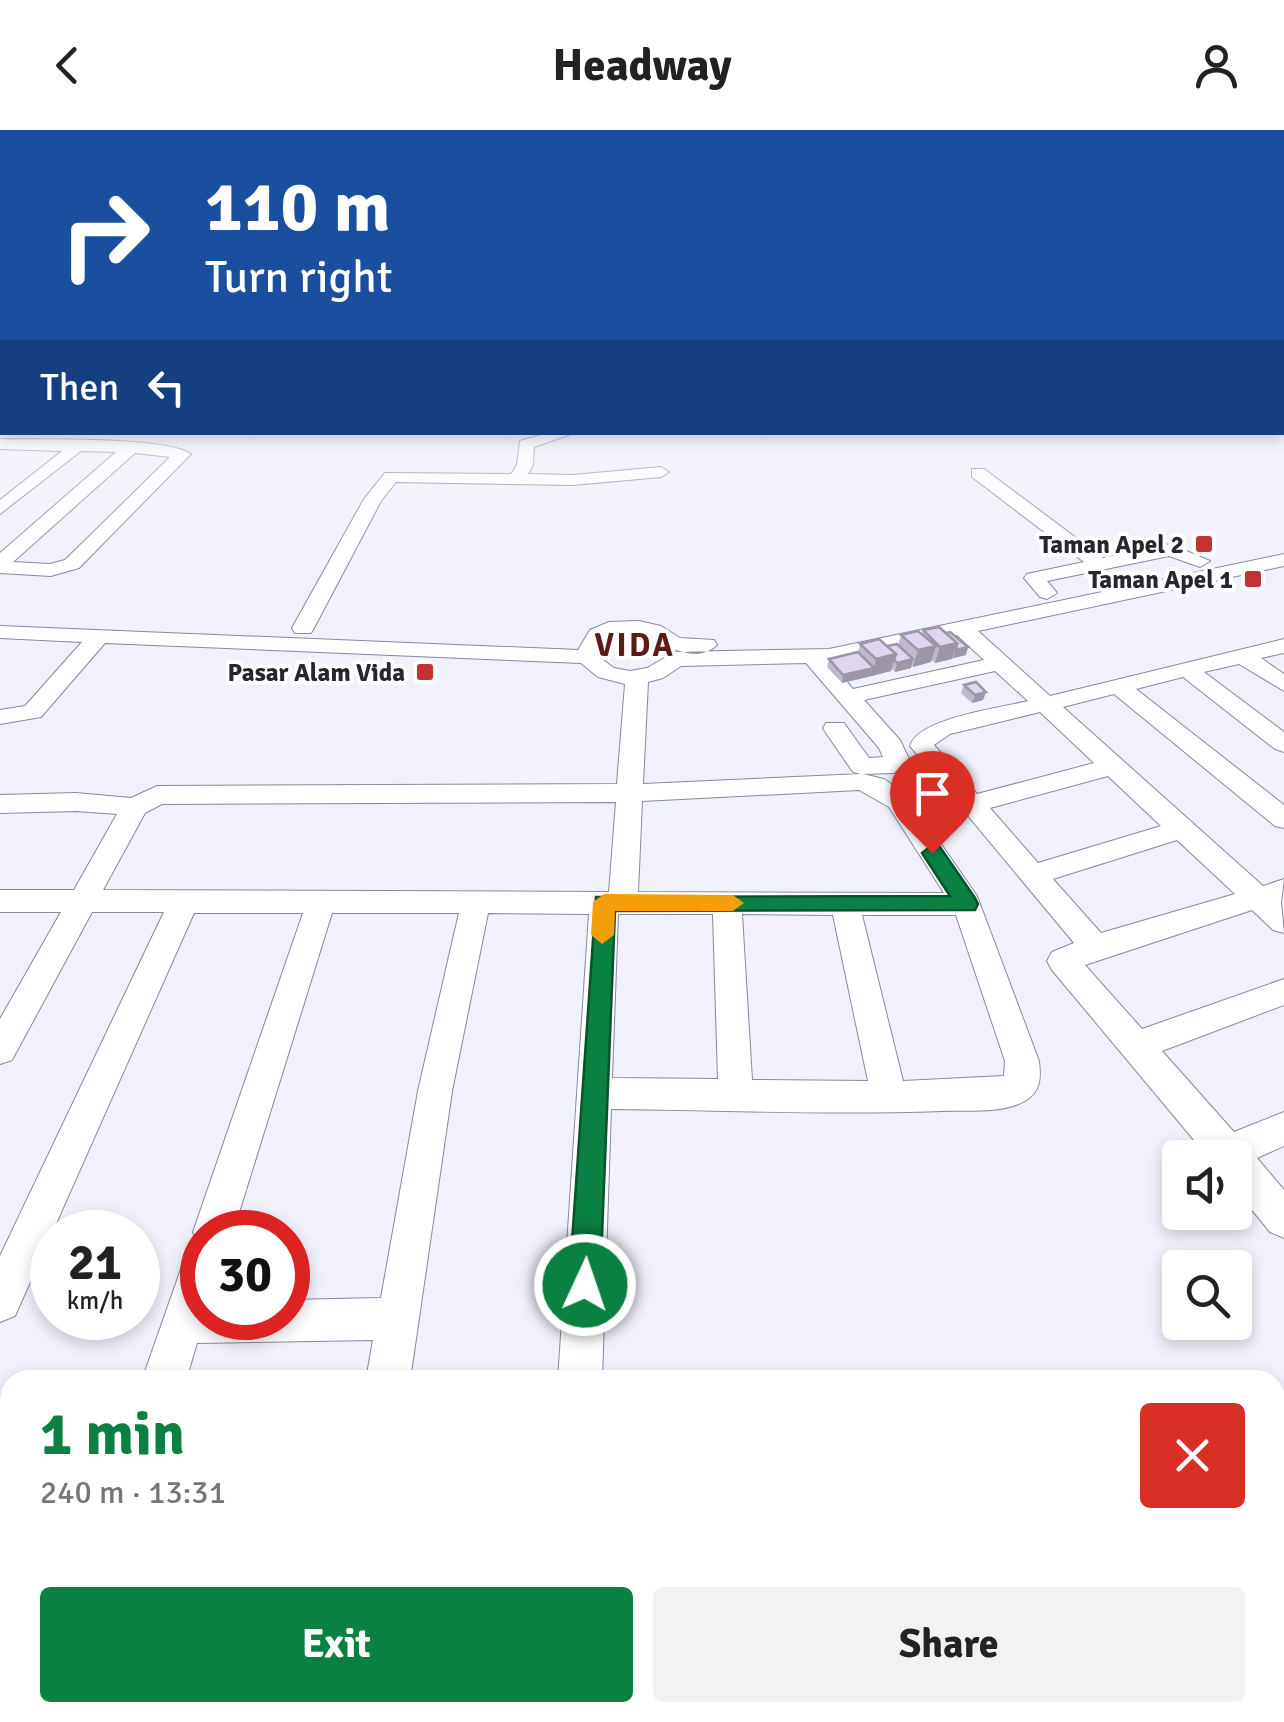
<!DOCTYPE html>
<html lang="en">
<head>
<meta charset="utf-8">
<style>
	body { margin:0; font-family:Signika,sans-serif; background:#f2f2f2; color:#222; height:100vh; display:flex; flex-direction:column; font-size:38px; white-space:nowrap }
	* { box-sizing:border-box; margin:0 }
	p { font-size:32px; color:#767676 }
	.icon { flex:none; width:55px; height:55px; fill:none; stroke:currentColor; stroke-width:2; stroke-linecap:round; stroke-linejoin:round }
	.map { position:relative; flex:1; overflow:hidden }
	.drawer { position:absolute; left:0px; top:1240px; width:1285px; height:352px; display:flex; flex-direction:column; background:#fff; border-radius:30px 30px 0 0; box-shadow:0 5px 15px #0003 }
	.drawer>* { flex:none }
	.banner { position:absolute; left:0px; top:0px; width:1285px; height:305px; box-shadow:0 5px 15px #0003; background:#1a4fa0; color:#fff; overflow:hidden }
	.fabs { position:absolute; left:1162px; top:1010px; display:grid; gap:20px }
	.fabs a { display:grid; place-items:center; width:90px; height:90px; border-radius:10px; background:#fff; box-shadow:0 5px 15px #0003; font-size:50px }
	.speed { position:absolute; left:30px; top:1080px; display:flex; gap:20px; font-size:50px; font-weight:700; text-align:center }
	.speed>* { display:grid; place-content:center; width:130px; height:130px; border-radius:50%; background:#fff; box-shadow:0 5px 15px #0003; line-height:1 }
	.speed small { font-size:25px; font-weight:400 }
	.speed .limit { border:15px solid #d22; background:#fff; color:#111 }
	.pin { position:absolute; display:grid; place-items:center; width:85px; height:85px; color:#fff; margin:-102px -42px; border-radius:50% 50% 50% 0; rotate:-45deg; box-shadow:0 0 10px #0007 }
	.pin .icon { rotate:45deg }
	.me { position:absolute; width:110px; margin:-55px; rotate:3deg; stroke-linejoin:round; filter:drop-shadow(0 0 8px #0008) }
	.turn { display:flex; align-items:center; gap:35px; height:210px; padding:0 40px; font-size:45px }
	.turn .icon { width:130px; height:130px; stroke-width:2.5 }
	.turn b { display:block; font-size:70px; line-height:85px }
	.then { display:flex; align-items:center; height:95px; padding:0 40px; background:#0003; gap:20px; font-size:38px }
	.round { display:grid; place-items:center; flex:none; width:105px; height:105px; border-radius:10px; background:#f2f2f2 }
	.summary { display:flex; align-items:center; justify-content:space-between; height:170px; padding:0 40px }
	h1 { font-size:60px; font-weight:700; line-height:75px; color:#0b8043 }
	.action { display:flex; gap:20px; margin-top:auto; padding:20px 40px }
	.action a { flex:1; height:115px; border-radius:10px; background:#0b8043; color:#fff; font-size:40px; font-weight:700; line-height:115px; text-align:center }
	.action a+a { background:#f2f2f2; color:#222 }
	header { display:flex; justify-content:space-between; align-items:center; height:130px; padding:0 40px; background:#fff; font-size:45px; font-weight:700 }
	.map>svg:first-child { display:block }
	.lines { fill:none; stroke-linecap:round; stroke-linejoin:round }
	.minor-casing { stroke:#86899f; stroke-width:2 }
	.major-casing { stroke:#cfcfd1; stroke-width:2 }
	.minor { fill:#fff; fill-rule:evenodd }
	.major { fill:#94baf7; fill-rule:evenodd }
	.wall { fill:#c0b9ce }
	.shaded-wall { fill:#9c96a7 }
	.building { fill:#dfd7ef; stroke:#9c96a7; stroke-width:2.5 }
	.route { fill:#0b8043; stroke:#07532c; stroke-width:2.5 }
	.slow { fill:#f59e0b }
	.poi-dot { fill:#c23333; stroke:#fff; stroke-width:4 }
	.labels { text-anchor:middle; stroke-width:8; stroke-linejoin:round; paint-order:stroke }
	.far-poi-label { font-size:25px; font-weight:bold; fill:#25262f; stroke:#fff; text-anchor:end }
	.far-district-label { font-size:32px; font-weight:bold; letter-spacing:2.5px; fill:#5e1a18; stroke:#fff }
</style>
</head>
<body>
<header><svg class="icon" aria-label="back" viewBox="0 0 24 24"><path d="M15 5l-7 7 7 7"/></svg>Headway<svg class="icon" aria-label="person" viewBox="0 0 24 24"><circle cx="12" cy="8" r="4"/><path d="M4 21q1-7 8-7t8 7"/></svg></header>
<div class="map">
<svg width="1284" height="1592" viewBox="0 0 1284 1592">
	<rect width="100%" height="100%" fill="#f0f1fb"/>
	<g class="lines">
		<defs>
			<path id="minor" d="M0,213H2V218H0Z
				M551,302H577L534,317L533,335L528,344L573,345L661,337L669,342L661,347L573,355L396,352L381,371L314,498L311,503H295L292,498L364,369L385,343L511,344L517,335L520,311Z
				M0,309C37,310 166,306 191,324L79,438L51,446L0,443V423L116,322L81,321L0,384V370L62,321L0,319ZM135,323L170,327L65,430L50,434L13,432Z
				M972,339H984L1103,428L1170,414L1210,431L1200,437L1169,426L1047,451L1057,463L1047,469L1040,467L1024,448L1027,444L1084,432L972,347Z
				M1284,424V436L978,501L1050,566L1284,509V523L1261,528L1284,544V561L1239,534L1204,542L1284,602V622L1275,619L1183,547L1136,559L1284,675V698L1275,696L1114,564L1063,577L1263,756L1284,749L1281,772L1284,803L1273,800L1252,780L1085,835L1142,899L1284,849V875L1162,921L1234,1002L1284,982V1016L1257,1028L1284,1060V1108L1270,1102L1235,1059V1028H1209L1052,840L1047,831L1052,822L1074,813L910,616C918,588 1000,578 1028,571L995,541L864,570L900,610L909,629L894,643L863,644L884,649L907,665L977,766L1039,931C1041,947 1041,962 1025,971C1002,984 967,980 942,981C831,985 721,980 611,979L602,1250H558L589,784L488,783L452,961L410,1250H366L373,1210L197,1213L186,1250H142L188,1119L199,1114L193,1102L303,783H194L15,1186L0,1192V1126L164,782H92L12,930L0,934V889L61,782H0V760H74L117,684L76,681L0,683V665L76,663L131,668L157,656L617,654L625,554L598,547L581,533L105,513L41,587L0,594V580L25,576L82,512L0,508V496L578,520L590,500L609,492L639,491L661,496L680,508L714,510L717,515C686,544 645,490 605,509L598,526L614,538L630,541L647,538L675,522L829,519ZM957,505L984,530L853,559L830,532ZM806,533L879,618L883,627L869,628L844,593H826L823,598L826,603L853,642L861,644L643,654L648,552L663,548L681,536ZM1040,582L1094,633L977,664L934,615L950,604ZM1108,646L1161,696L1038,733L990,678ZM859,660L889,677L944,763L638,762L642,671ZM616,672L609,762L103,760L145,683L162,674ZM1177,710L1235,764L1101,803L1053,749ZM332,783H459L418,961L381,1168L288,1170V1188H202V1102H233ZM618,784H713L718,949L612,948ZM742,784L833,785L868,951L752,950ZM862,785H956L1005,931L1004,946L903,951Z
				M28,1582H81L79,1592H25Z
				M298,1582H351L350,1592H296Z
				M536,1582H590V1592H536Z"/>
			<path id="major" d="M1282,217H1284V227H1282Z"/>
		</defs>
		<!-- minor casing -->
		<use href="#minor" class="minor-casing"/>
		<!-- major casing -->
		<use href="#major" class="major-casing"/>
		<!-- minor -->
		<use href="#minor" class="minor"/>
		<!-- major -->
		<use href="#major" class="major"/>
	</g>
	<!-- wall -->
	<path class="wall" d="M923,500L966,525L935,533L932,530L931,532L913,537L912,535L911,538L895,542L892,538L891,541L842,553L827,537L829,529L858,522L860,514L887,516H898L901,505L922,504Z
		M964,555L986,562L983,570L972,573L961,563Z"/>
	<!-- shaded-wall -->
	<path class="shaded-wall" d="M957,513L952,529L935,533L940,517Z
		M936,516L931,532L913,537L918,520Z
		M968,517L966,525L953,528L956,520Z
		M896,524L891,541L872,546L876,529Z
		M913,529L911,538L895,542L897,533Z
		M874,538L872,546L842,553L843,545Z
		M986,562L983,570L972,573L975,565Z"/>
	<!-- building -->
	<path class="building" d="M939,497L957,513L940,517L923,500Z
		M918,501L936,516L918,520L901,505Z
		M950,502L968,517L956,520L957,513L946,503Z
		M879,509L896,524L876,529L860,514Z
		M897,514L913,529L897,533L894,530L896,524L887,516Z
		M858,522L874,538L843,545L829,529Z
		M976,552L986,562L975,565L964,555Z"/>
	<!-- sky -->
	<linearGradient id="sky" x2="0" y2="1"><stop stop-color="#8dc2ef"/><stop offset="0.49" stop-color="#f8f9fd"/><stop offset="1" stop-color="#f8f9fd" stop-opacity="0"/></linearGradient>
	<rect width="1284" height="436" fill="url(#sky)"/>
	<!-- route -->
	<path class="route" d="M932,715L940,717L975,768L978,774L975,780L615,781L600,1155L596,1166L585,1170L574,1166L569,1155L596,767L950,766L922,723Z"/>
	<!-- slow -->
	<path class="slow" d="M604,764L733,765L744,773L733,781H615L614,805L602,814L591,805L593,772Z"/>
	<!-- markers -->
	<g class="poi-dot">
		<rect x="1194" y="404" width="20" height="20" rx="5"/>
		<rect x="1243" y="439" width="20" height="20" rx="5"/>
		<rect x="415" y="532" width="20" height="20" rx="5"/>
	</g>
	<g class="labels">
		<!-- far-poi labels -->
		<g class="far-poi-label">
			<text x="1184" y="423">Taman Apel 2</text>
			<text x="1233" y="458">Taman Apel 1</text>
			<text x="405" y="551">Pasar Alam Vida</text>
		</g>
		<!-- far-district labels -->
		<g class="far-district-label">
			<text x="635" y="526">VIDA</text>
		</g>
	</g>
</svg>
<div class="fabs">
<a><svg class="icon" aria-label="sound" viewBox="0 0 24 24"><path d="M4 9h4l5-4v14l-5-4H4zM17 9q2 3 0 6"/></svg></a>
<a><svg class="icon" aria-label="search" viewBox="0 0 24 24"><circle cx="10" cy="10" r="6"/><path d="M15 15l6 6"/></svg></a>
</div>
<div class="speed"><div>21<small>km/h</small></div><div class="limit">30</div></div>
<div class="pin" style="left:932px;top:723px;background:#d93025"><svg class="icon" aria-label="arrive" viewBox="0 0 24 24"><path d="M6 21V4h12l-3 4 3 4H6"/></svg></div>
<svg class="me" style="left:585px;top:1155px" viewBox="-20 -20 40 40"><circle r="17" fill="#0b8043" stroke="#fff" stroke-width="3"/><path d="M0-11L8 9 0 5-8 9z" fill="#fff"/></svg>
<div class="banner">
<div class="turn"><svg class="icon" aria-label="right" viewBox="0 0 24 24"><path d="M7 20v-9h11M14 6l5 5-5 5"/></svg><div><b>110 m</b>Turn right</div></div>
<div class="then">Then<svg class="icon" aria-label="left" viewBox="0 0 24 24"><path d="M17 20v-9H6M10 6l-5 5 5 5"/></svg></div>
</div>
<section class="drawer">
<div class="summary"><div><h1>1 min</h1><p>240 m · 13:31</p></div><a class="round" style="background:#d93025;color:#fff"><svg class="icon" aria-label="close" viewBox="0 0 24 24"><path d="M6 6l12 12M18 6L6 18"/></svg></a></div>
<div class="action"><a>Exit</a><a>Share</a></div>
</section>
</div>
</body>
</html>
